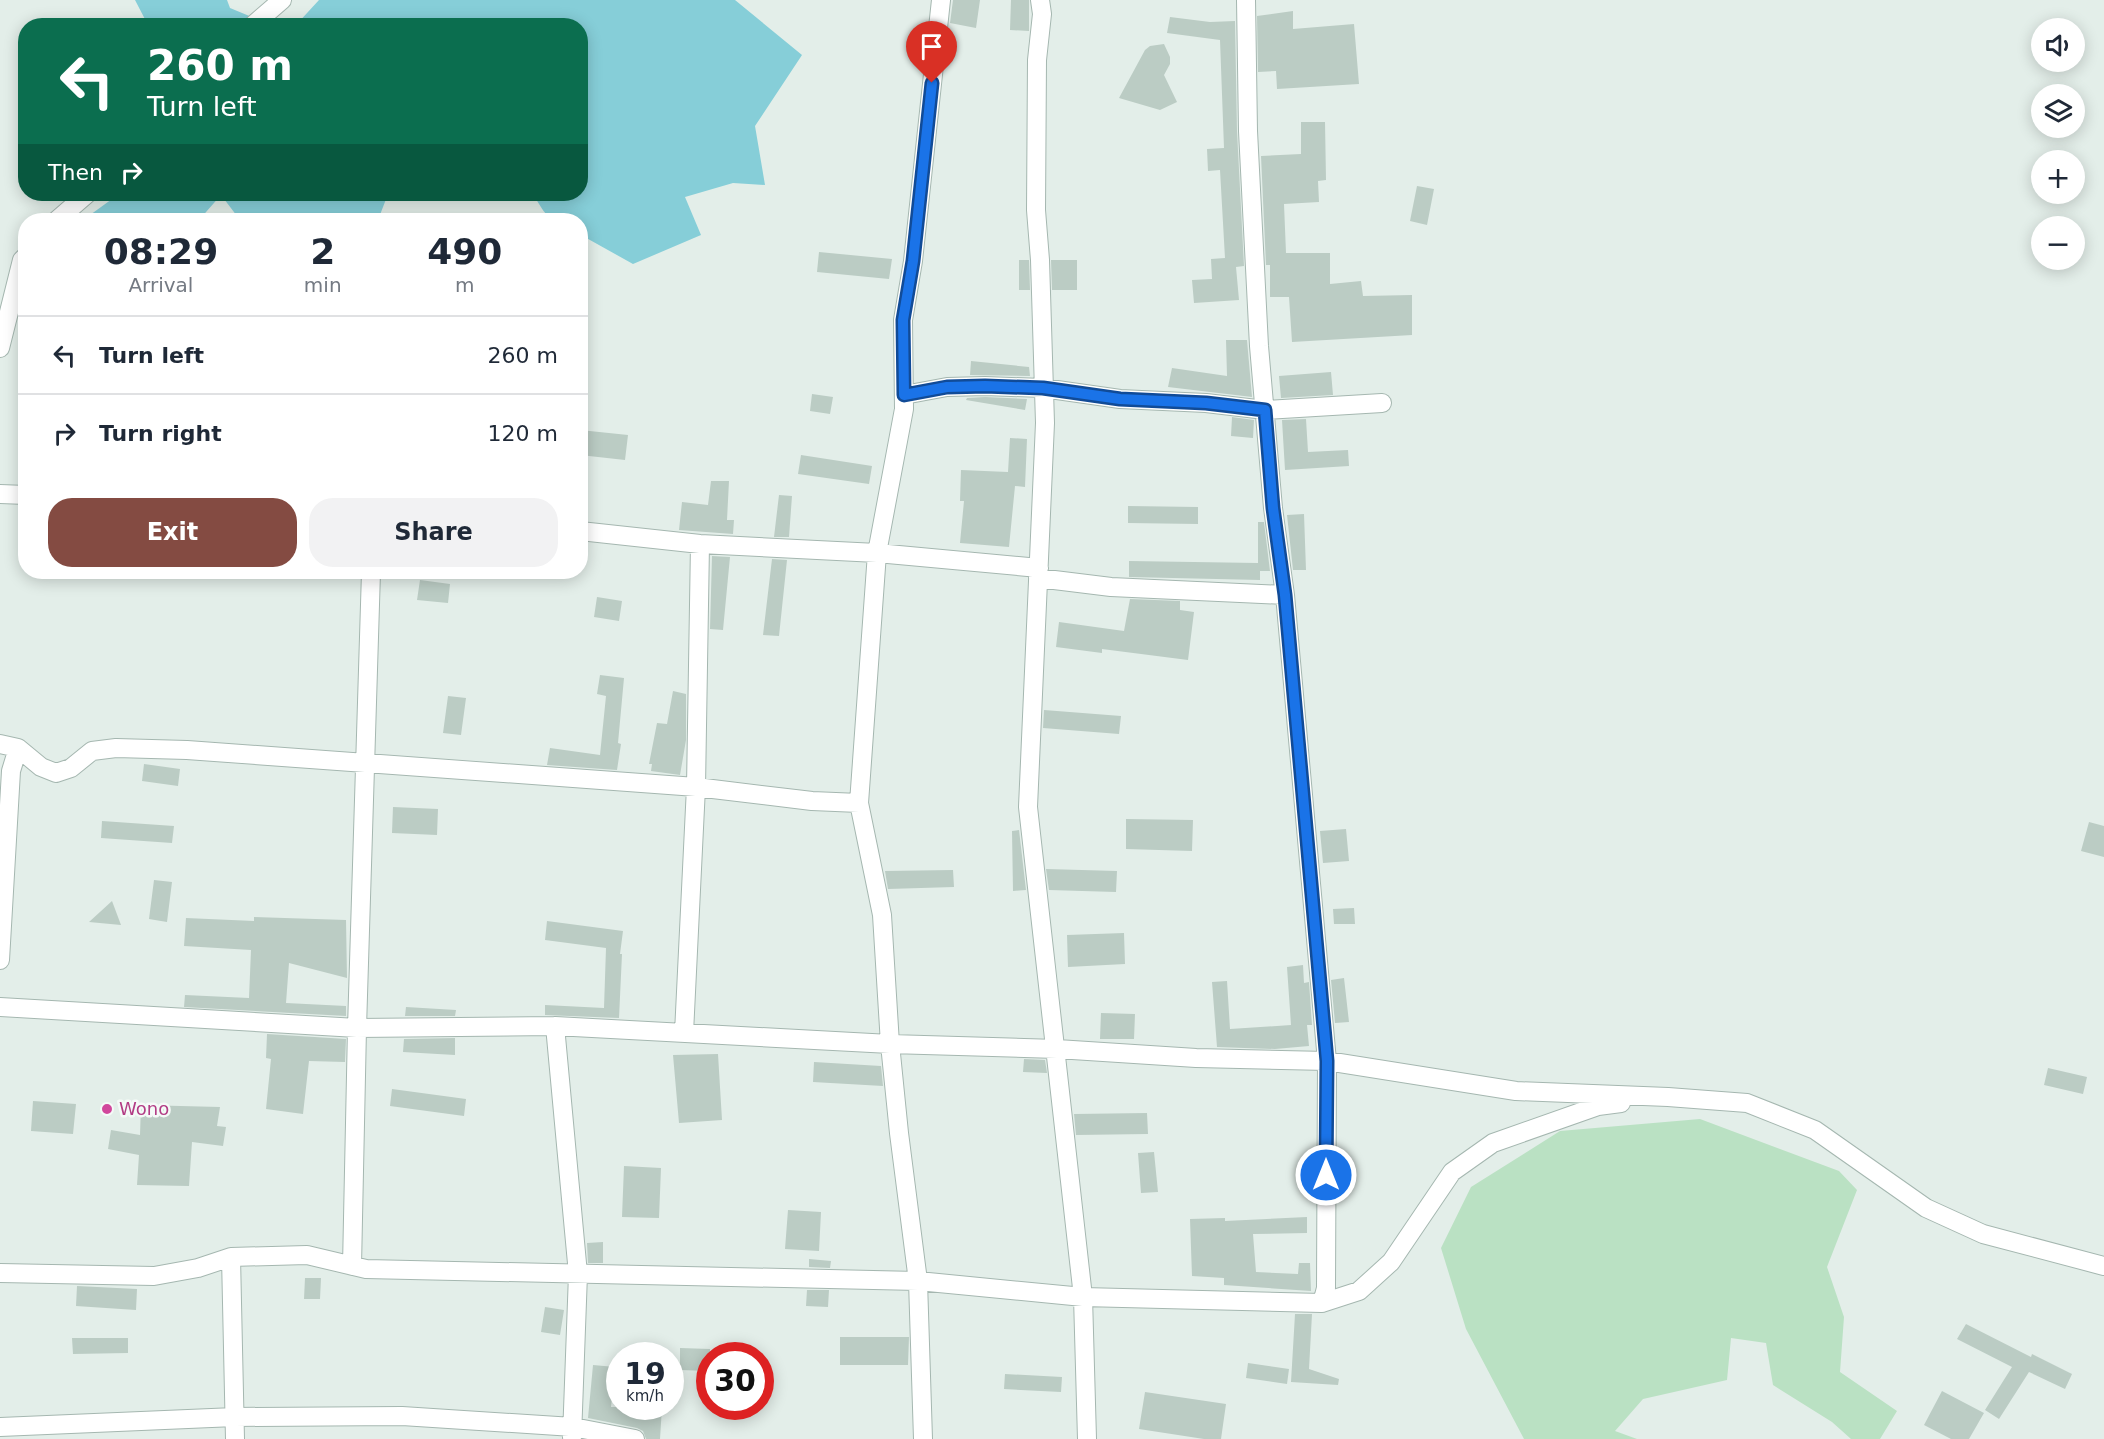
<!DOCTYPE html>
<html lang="en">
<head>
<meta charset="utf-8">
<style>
	body { margin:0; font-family:"DejaVu Sans",sans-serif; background:#f2f2f3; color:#1f2937; height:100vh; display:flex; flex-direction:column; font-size:22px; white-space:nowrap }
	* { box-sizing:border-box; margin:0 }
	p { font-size:20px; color:#747a83 }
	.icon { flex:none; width:33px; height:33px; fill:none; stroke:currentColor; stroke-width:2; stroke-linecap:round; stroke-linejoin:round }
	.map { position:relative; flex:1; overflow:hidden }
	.panel { position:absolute; left:18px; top:213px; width:570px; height:366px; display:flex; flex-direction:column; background:#fff; border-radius:24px; box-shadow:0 3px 15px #0003 }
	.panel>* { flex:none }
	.guide { position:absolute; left:18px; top:18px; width:570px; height:183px; border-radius:24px; box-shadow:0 3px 15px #0003; background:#0b6e4f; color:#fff; overflow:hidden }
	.fabs { position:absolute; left:2031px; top:18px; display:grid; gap:12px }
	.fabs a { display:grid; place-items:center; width:54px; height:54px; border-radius:50%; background:#fff; box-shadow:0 3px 15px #0003; font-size:30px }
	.speed { position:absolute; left:606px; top:1342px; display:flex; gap:12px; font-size:30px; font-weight:700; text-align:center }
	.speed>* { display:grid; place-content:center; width:78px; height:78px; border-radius:50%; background:#fff; box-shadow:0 3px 15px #0003; line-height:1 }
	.speed small { font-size:15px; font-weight:400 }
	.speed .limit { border:9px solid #d22; background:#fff; color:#111 }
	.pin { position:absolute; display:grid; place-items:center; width:51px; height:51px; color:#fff; margin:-62px -26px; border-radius:50% 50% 50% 0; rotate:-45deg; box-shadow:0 0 6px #0007 }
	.pin .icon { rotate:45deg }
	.me { position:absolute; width:66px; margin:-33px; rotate:0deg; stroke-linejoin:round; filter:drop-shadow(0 0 4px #0008) }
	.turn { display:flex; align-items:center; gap:21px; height:126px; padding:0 30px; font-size:27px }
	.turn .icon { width:78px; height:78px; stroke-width:2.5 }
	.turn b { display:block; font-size:42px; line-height:51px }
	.then { display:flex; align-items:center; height:57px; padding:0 30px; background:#0003; gap:12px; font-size:22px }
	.eta { display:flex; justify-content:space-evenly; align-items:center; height:102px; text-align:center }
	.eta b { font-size:36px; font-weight:600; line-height:42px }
	.cta { display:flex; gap:12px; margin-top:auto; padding:12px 30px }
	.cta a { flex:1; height:69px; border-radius:24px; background:#844b42; color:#fff; font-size:24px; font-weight:600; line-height:69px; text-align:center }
	.cta a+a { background:#f2f2f3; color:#1f2937 }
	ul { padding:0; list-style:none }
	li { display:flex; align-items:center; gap:18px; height:78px; padding:0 30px; border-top:2px solid #e0e1e3 }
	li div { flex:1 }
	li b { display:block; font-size:22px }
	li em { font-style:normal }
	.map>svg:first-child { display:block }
	.green { fill:#bae1c3 }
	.water { fill:#86ced8 }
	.building { fill:#bbccc4 }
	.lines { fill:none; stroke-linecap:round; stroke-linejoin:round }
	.minor-casing { stroke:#a5b7b0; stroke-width:20 }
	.minor { stroke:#fff; stroke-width:18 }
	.route-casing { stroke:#114b97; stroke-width:15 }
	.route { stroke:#1a73e8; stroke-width:10 }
	.hotel-dot { fill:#d1479c; stroke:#f4faf7; stroke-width:2 }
	.labels { text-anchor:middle; stroke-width:5; stroke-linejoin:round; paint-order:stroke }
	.hotel-label { font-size:18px; fill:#b23c85; stroke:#f4faf7; text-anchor:start }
</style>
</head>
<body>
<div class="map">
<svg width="2104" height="1439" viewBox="0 0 2104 1439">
	<rect width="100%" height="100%" fill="#e3eee9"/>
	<!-- green -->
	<path class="green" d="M1700,1119L1839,1171L1857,1190L1827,1267L1844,1317L1840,1372L1897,1411L1880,1439H1851L1832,1422L1773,1385L1766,1343L1731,1338L1727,1380L1643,1399L1615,1431L1637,1439H1524L1466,1329L1441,1248L1471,1187L1560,1131Z"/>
	<!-- water -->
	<path class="water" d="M135,0H227L230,8L271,25H148Z
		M319,0H735L802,55L755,126L765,185L733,183L685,197L701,235L633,264L581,235L580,220C547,220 550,222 533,194H580V26L296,25Z
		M119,194H388L378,220H240L221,195L199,220H83Z"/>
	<!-- building -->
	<path class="building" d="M953,0H980L976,28L950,23Z
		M1011,0H1029V31L1010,30Z
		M1293,11V29L1354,24L1359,84L1277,89L1276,71L1258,72L1257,16Z
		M1170,17L1210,22L1235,21L1237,131L1244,266L1236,267L1239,300L1194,303L1192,280L1212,279L1211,259L1225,258L1220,170L1208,171L1207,149L1224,148L1220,40L1167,33Z
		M1164,44L1170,57V64L1164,75L1177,102L1160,110L1119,98L1145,50L1150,46Z
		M1301,122H1325L1326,180L1318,181L1319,202L1284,204L1286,253H1330V284L1361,281L1363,296L1412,295V335L1292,342L1289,297H1270V265H1266L1261,156L1301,154Z
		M1417,186L1434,189L1427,225L1410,221Z
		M819,252L892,259L889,279L817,272Z
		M1019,260H1029L1030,290H1019Z
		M1051,260H1077V290H1052Z
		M1226,340H1247L1252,397L1168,387L1172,368L1227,376Z
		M971,361L1029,367L1030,376L970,375Z
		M1331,372L1333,395L1281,398L1279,376Z
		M812,394L833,397L830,414L810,411Z
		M985,397L1027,399L1025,410L966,400L967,398Z
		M1232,417L1254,420L1253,438L1231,436Z
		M1306,419L1308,452L1348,450L1349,466L1285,470L1282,420Z
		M580,430L628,435L625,460L580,455Z
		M1010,438L1027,439L1025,487L1015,486L1009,547L960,543L964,501H960L961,470L1008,472Z
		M801,455L872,466L869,484L798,474Z
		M711,481H729L727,520H734L733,534L679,530L682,502L708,505Z
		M779,495L792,496L789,537H774Z
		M1128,506L1198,507V524L1128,523Z
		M1304,514L1306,570H1293L1287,515Z
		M1258,522H1264L1270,571H1260V580L1129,577V561L1258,563Z
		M712,556L730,557L723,630L710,629Z
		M772,559L787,560L779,636L763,635Z
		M420,580L450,584L448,603L417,600Z
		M597,597L622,601L619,621L594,617Z
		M1130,599L1180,601V610L1194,612L1188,660L1102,649V653L1056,647L1059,622L1124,631Z
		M600,675L624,678L618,743L621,744L617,770L547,765L550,748L600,755L606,696L597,694Z
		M673,691L686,694V740L680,775L651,771L652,764H649L657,723L667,724Z
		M448,696L466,698L461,735L443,733Z
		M1044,710L1121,716L1119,734L1043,728Z
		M144,764L180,769L178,786L142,781Z
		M393,807L438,809L437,835L392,833Z
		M1126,819L1193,820L1192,851L1126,849Z
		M102,821L174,826L172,843L101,838Z
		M2089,822L2104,826V857L2081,851Z
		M1346,829L1349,861L1323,863L1320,831Z
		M1019,830L1026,890L1013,891L1012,831Z
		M1046,869L1117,871L1116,892L1049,890Z
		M953,870L954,887L888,889L885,871Z
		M154,880L172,882L167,922L149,919Z
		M112,901L121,925L89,922Z
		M1354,908L1355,924H1334L1333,909Z
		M254,917L346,920L347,978L289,963L286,1003L346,1006V1016L184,1007L185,995L249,998L251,950L184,946L186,918L254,921Z
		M547,921L623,931L620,954H622L619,1018L545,1015V1005L604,1008L606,948L545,940Z
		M1124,933L1125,964L1068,967L1067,935Z
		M1303,965L1304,983L1309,982L1312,1025H1307L1309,1046L1275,1049L1217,1047L1212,982L1227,981L1230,1029L1291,1025L1287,967Z
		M1344,978L1349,1022L1335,1023L1331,980Z
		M406,1007L456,1010L455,1016H405Z
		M1101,1013L1135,1014L1134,1039H1100Z
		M267,1034L346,1039L345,1062L309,1061L303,1114L266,1109L271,1059L266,1058Z
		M455,1038V1055L403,1052L404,1039Z
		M718,1054L722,1120L679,1123L673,1055Z
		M1024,1059L1045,1060L1047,1073L1023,1072Z
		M814,1062L881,1066L883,1086L813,1082Z
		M2048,1068L2087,1077L2083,1094L2044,1085Z
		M392,1089L466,1099L464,1116L390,1106Z
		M33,1101L76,1104L73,1134L31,1131Z
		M141,1105L220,1107L217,1126L226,1127L223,1146L192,1142L189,1186L137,1185L139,1155L108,1149L111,1130L140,1135Z
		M1147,1113L1148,1134L1076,1135L1074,1114Z
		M1154,1152L1158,1192L1141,1193L1138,1153Z
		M624,1166L661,1168L659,1218L622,1217Z
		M788,1210L821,1212L819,1251L785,1249Z
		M1307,1217V1233L1253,1234L1256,1272L1298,1274L1299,1263H1310L1311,1291L1224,1285V1278L1192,1276L1190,1219L1225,1218V1221Z
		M603,1242V1263H588L587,1243Z
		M809,1259L831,1261L830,1268L809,1267Z
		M305,1278H321L320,1299H304Z
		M77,1286L137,1289L136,1310L76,1306Z
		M807,1290H829L828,1307L806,1306Z
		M545,1307L564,1310L560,1335L541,1332Z
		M1295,1314H1312L1309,1369L1339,1379L1338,1385L1291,1382Z
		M1966,1324L2031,1357L2032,1354L2072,1374L2065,1389L2029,1372L1999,1419L1985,1410L2012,1367L1957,1339Z
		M840,1337H909L908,1365H840Z
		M72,1338H128V1353L73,1354Z
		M680,1348L710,1349V1371L680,1370Z
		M1248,1363L1289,1369L1287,1384L1246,1378Z
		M593,1365L615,1367L611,1407H662L660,1439H646L643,1431L637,1428L588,1418Z
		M1005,1374L1062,1377L1061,1392L1004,1389Z
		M1942,1391L1984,1413L1969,1439H1951L1924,1425Z
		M1145,1392L1226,1404L1221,1439H1204L1139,1429Z"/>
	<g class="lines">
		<defs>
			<path id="minor" d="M1040,0L1042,14L1037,60L1036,210L1040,260L1045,423L1028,807L1083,1297L1087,1439
				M1246,0L1248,131L1259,346L1273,508L1285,595L1327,1061L1516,1091L1668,1097L1747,1103L1815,1130L1926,1208L1983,1234L2104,1266
				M252,26L282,0
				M57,220L87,194
				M0,348L22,260L26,256
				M904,395L947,387L985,386L1043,388L1120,399L1206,403L1265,410L1382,403
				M0,494L26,495
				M580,531L700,544L877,553L1039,568
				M1038,578L1111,587L1285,595
				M0,744L18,748L41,767L56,773L71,768L92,751L116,748L187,750L696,787L812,801L859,803
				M0,960L11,771L18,748
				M0,1007L357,1028L555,1026L890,1044L1057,1049L1196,1058L1327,1061L1326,1288L1322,1303
				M555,1026L578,1274L572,1437
				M684,1033L696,787L700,544
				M231,1257L235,1439
				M352,1266L357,1028L371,572
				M0,1273L154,1276L198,1268L231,1257L307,1255L366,1269L918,1281L1083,1297L1322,1303L1359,1291L1391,1262L1452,1172L1493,1143L1598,1106L1621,1103
				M0,1427L235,1417L402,1416L573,1427L635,1439
				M923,1439L918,1281L899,1133L890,1044L882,915L859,803L877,553L904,409L903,320L913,261L941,0"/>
		</defs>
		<!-- minor casing -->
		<use href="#minor" class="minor-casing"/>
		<!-- minor -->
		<use href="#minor" class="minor"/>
	</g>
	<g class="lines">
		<defs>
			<path id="route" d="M932,83L913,261L903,320L904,395L947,387L985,386L1043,388L1120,399L1206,403L1265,410L1273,508L1285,595L1327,1061L1326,1175"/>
		</defs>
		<!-- route casing -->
		<use href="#route" class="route-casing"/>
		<!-- route -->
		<use href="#route" class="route"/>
	</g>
	<!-- markers -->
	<circle class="hotel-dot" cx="107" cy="1109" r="6"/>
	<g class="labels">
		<!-- hotel labels -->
		<g class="hotel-label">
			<text x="119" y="1115">Wono</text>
		</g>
	</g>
</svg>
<div class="fabs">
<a><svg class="icon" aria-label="sound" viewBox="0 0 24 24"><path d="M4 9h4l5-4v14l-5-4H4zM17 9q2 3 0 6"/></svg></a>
<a><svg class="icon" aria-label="layers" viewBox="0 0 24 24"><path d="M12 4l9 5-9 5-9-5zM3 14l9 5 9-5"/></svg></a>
<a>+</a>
<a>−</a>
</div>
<div class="speed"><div>19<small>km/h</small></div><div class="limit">30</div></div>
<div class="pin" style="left:932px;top:83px;background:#d93025"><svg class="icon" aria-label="arrive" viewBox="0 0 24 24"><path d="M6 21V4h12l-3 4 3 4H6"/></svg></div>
<svg class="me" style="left:1326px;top:1175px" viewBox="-20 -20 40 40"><circle r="17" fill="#1a73e8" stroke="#fff" stroke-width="3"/><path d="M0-11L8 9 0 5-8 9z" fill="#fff"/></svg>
<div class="guide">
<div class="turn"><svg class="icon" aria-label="left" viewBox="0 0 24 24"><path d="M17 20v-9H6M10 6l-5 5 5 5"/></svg><div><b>260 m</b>Turn left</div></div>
<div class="then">Then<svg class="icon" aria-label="right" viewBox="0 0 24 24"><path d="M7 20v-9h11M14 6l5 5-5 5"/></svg></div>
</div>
<section class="panel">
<div class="eta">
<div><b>08:29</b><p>Arrival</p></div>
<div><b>2</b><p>min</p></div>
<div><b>490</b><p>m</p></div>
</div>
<ul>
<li><svg class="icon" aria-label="left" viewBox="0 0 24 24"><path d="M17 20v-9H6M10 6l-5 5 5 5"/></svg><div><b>Turn left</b></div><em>260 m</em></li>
<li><svg class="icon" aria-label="right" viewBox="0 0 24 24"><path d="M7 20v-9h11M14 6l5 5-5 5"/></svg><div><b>Turn right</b></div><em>120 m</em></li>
</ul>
<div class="cta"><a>Exit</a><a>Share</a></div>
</section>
</div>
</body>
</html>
